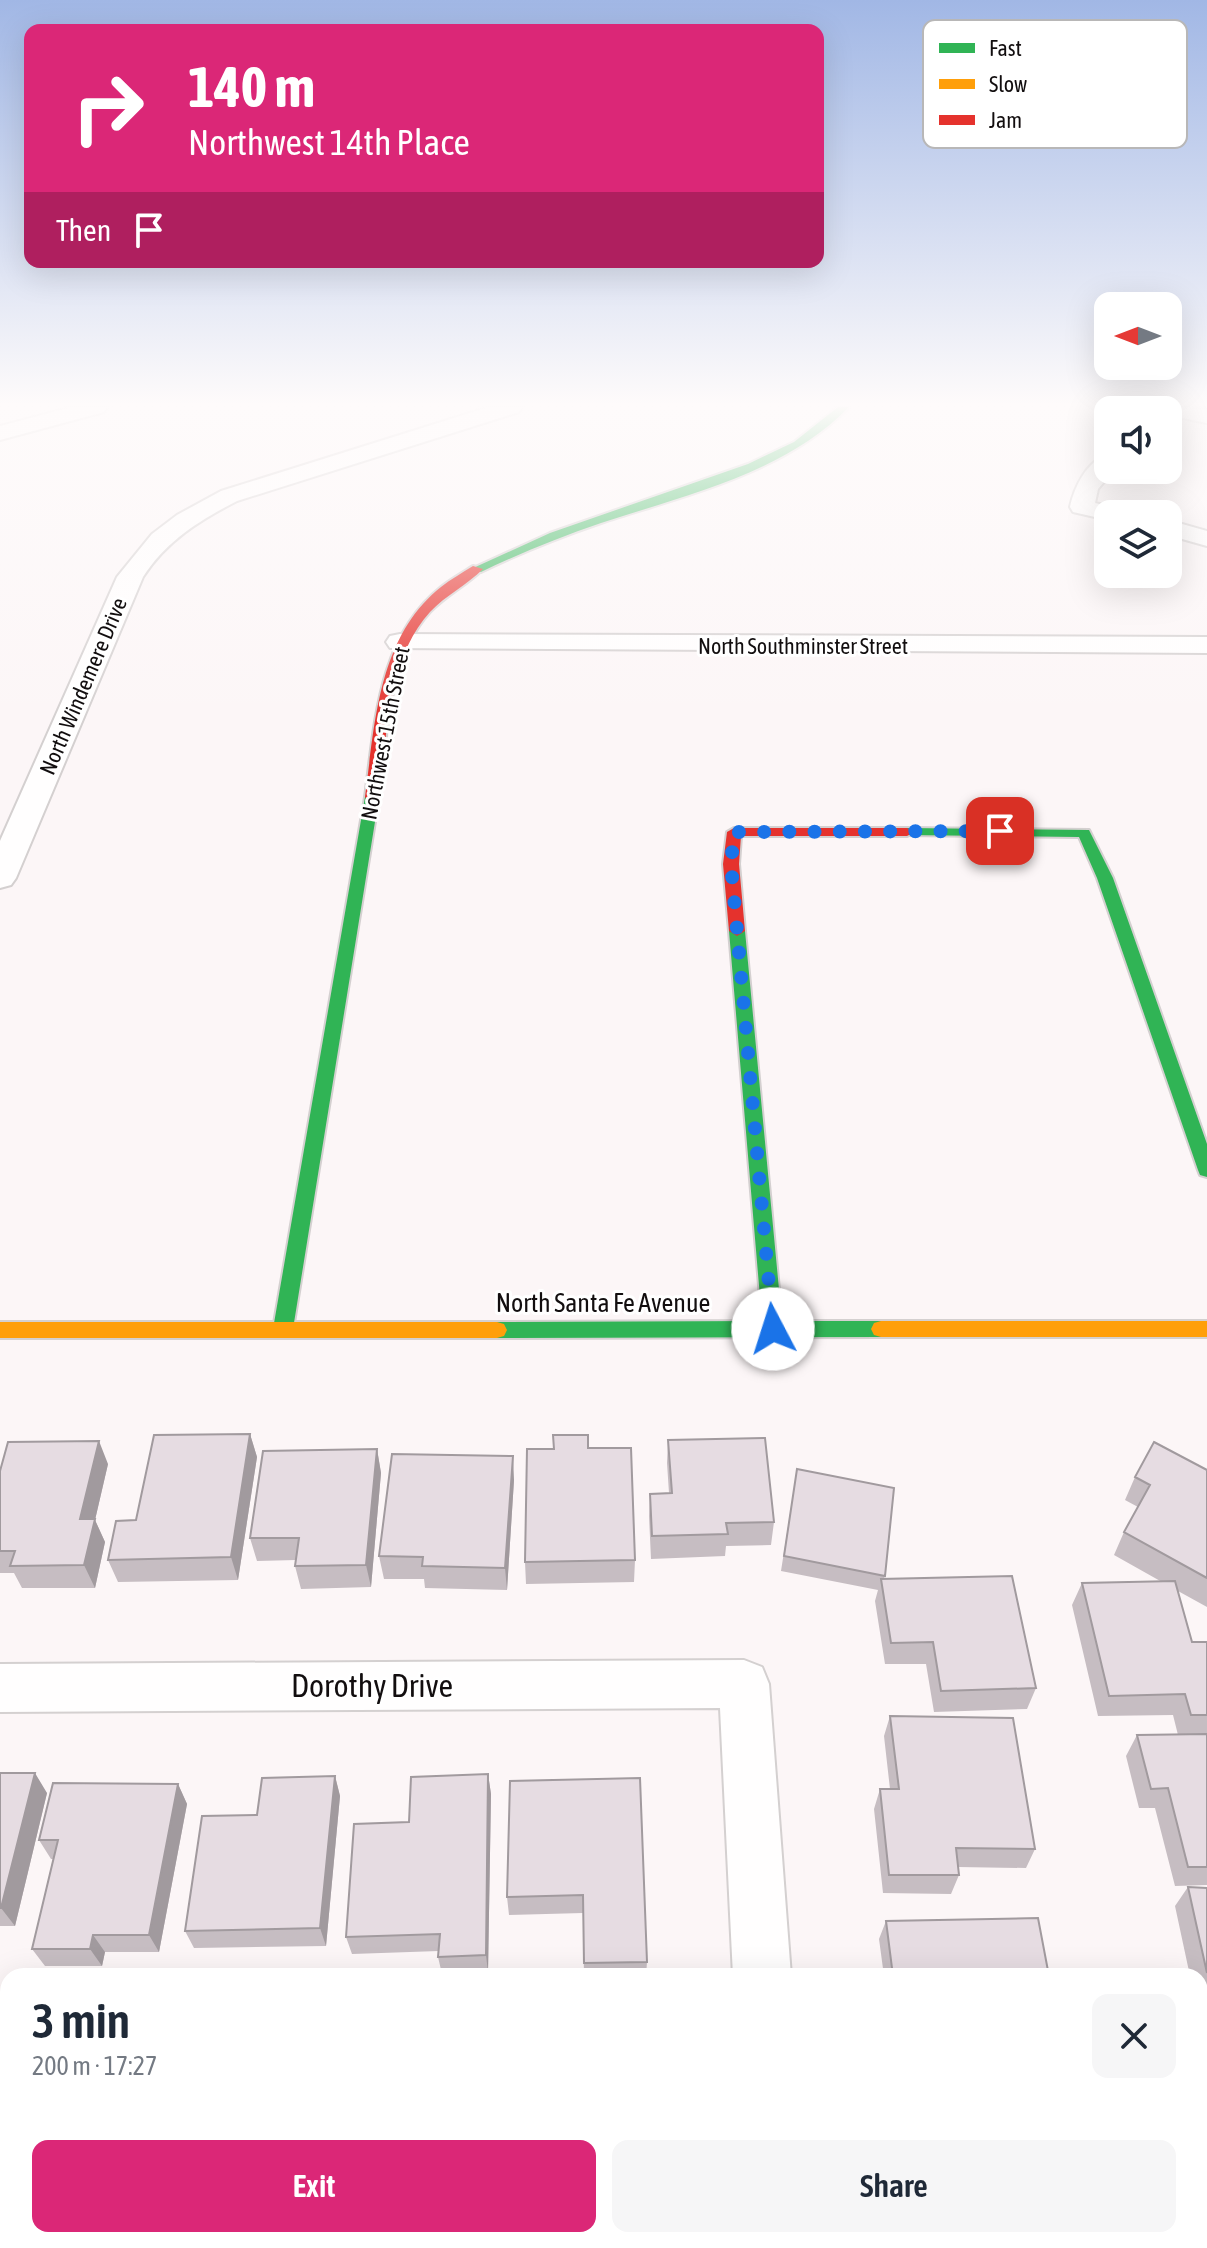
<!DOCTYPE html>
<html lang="en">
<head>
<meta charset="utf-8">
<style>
	body { margin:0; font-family:"Asap Condensed",sans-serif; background:#f6f6f7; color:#1f2937; height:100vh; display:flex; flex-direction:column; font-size:30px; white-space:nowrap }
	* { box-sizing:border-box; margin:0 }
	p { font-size:26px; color:#747a83 }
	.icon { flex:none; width:44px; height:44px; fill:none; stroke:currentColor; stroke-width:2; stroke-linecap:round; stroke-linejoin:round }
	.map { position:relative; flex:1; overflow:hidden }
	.side { position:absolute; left:0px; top:1968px; width:1208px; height:280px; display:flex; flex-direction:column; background:#fff; border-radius:24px 24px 0 0; box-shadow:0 8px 32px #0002 }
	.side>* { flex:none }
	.banner { position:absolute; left:24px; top:24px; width:800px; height:244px; border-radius:16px; box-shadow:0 8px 32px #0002; background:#db2777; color:#fff; overflow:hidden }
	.needle { width:52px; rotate:270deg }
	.controls { position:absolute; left:1094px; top:292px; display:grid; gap:16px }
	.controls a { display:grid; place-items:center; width:88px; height:88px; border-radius:16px; background:#fff; box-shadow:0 8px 32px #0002; font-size:40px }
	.pin { position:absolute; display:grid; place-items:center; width:68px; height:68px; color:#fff; margin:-34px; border-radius:16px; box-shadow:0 4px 12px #0006 }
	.me { position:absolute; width:88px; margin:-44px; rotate:355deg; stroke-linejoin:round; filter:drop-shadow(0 0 6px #0008) }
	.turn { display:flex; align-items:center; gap:28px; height:168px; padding:0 32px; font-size:36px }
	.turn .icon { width:104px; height:104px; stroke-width:2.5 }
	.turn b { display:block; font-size:56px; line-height:68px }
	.then { display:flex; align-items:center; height:76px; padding:0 32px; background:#0003; gap:16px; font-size:30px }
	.round { display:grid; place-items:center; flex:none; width:84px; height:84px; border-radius:16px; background:#f6f6f7 }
	.overview { display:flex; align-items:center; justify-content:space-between; height:136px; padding:0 32px }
	h1 { font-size:48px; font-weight:600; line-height:60px }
	.primary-button { display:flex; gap:16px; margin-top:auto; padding:16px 32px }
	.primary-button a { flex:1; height:92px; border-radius:16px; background:#db2777; color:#fff; font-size:32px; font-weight:600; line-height:92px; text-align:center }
	.primary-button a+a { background:#f6f6f7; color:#1f2937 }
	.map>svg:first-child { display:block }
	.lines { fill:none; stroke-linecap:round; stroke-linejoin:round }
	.street-casing { stroke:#d4d0d0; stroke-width:4 }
	.fast-casing { stroke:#d4d0d0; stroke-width:4 }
	.slow-casing { stroke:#d4d0d0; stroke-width:4 }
	.jam-casing { stroke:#d4d0d0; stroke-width:4 }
	.street { fill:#fffefe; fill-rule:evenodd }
	.fast { fill:#30b455; fill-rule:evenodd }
	.slow { fill:#ff9f0a; fill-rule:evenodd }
	.jam { fill:#e5322d; fill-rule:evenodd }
	.wall { fill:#c6bdc2 }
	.shaded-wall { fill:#a19a9e }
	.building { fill:#e6dce2; stroke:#a19a9e; stroke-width:2 }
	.route { stroke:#1a73e8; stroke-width:14; stroke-dasharray:0 25.2 }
	.labels { text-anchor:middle; stroke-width:6; stroke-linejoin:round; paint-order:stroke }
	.far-street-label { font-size:22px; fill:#120e0f; stroke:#fff }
	.street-label { font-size:26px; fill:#120e0f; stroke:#fff }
	.near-street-label { font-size:32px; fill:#120e0f; stroke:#fff }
	.key { fill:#fff; stroke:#b8b7b7; stroke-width:2 }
	.key-label { font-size:22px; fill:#120e0f }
</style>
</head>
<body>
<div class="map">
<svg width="1207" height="2248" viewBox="0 0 1207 2248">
	<rect width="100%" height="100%" fill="#fcf6f7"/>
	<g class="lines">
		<defs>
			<path id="street" d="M72,407H107L104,412L0,440V426Z
				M489,407H522L519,412L237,501C200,520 166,541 143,577L16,878L11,885L0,888V841L117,577L152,534L177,515L221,491Z
				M1152,407L1207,409V423L1168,415V410Z
				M1108,455V470H1114L1098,489L1095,503L1121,509L1124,514H1108V520L1073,512L1070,507C1074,488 1087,460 1108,455Z
				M1168,520L1207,531V546L1168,535Z
				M400,634L1207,637V653L390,648L386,642L390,636Z
				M744,1660L762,1667L769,1684L791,1976H733L720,1708L0,1712V1664Z
				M747,2240H811V2248H747Z"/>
			<path id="fast" d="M838,407H849C785,473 686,495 601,523C560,537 520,553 481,572L471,569L550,533L748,464L794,442Z
				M372,793L379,797L293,1329L290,1335L283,1337L276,1335L273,1329L365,797Z
				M907,828L1089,830L1113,878L1207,1144V1177L1200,1175L1198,1170L1097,878L1079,837L902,835V829Z
				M737,926L745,931L782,1321H881L888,1323L891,1329L888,1335L881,1337L497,1338L490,1336L487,1330L490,1324L497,1322L762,1321L729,931Z"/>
			<path id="slow" d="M881,1321H1207V1337H881L874,1335L871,1329L874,1323Z
				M0,1322H497L504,1324L507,1330L504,1336L497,1338H0Z"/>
			<path id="jam" d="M473,566L483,569C467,585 446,595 430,612C387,659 387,738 379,797L372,801L367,800L365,797C375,723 378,637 441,587C451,579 462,573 473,566Z
				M734,828H907L914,832L907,836H741L739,864L745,931L737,936L729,931L723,864L727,832Z"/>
		</defs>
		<!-- street casing -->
		<use href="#street" class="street-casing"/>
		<!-- fast casing -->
		<use href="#fast" class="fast-casing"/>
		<!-- slow casing -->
		<use href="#slow" class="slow-casing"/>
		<!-- jam casing -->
		<use href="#jam" class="jam-casing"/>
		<!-- street -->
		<use href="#street" class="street"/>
		<!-- fast -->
		<use href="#fast" class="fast"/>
		<!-- slow -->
		<use href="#slow" class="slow"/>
		<!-- jam -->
		<use href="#jam" class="jam"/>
	</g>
	<!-- wall -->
	<path class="wall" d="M250,1434L257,1457L238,1580L118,1582L108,1560L136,1520Z
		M668,1440L774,1522L771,1545L726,1546L725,1556L651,1559L649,1516L650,1494L669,1493L667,1463Z
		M588,1448L635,1560L634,1582L526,1584L525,1562Z
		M377,1449L381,1473L371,1587L301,1589L295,1566L296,1560L257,1561L250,1538Z
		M108,1464L95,1520L105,1542L95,1588H22L14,1573H0V1471Z
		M797,1469L885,1576L884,1579L1036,1688L1027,1709L934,1712L926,1664H885L875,1601L878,1590L781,1571Z
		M1207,1470V1607L1178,1591L1192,1642H1207V1885L1175,1886L1155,1808H1139L1126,1756L1137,1735H1178L1173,1715L1098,1716L1072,1605L1082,1583L1162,1582L1114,1555L1124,1532L1138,1507L1125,1500L1135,1477Z
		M514,1480L507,1590L425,1588L424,1579H384L379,1556Z
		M890,1716L1035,1849L1026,1868L958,1867L959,1875L951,1894L883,1893L874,1809L880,1789H890L884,1736Z
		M0,1773L47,1793L15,1926H0Z
		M488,1774L491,1794L488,1972L442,1974L438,1957L439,1951L352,1954L346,1937L409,1822Z
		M335,1776L340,1796L326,1946L194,1948L185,1931L257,1815Z
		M640,1778L647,1962L646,1976H584L583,1913L509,1915L507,1897Z
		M178,1784L187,1804L159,1952H105L102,1966H45L32,1949L53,1859H51L39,1840Z
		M1188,1887L1207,1888V2014H1200V1976H1190L1175,1906Z
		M886,1921L1049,1976H884L879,1939Z
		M1200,2060H1207V2142H1200Z
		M930,2240H1096L1097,2248H931Z"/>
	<!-- shaded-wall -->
	<path class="shaded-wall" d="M250,1434L257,1457L238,1580L231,1557Z
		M99,1441L108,1464L95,1520L105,1542L95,1588L84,1565L80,1519Z
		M377,1449L381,1473L371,1587L366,1565Z
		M513,1456L514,1480L507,1590L505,1568Z
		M35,1773L47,1793L15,1926L1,1908Z
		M488,1774L491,1794L488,1972L486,1955Z
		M335,1776L340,1796L326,1946L320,1928Z
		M178,1784L187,1804L159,1952L149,1935Z
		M93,1935L105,1952L102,1966L90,1949Z
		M153,2240H167L165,2248H152Z"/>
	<!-- building -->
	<path class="building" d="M250,1434L231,1557L108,1560L116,1521L136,1520L154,1435Z
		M553,1435H588V1448H631L635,1560L525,1562L527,1449H554Z
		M765,1438L774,1522L726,1523L728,1534L652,1536L650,1494L672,1493L668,1440Z
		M99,1441L80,1519H95L84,1565L10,1566L15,1551H0V1471L8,1442Z
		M1154,1442L1207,1470V1578L1124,1532L1150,1485L1135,1477Z
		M377,1449L366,1565L295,1566L299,1538H250L263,1451Z
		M392,1454L513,1456L505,1568L422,1566L423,1557L379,1556Z
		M797,1469L894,1488L885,1576L784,1556Z
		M1012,1576L1036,1688L941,1691L933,1642L891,1643L881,1579Z
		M1175,1581L1192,1642H1207V1715H1191L1185,1694L1109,1696L1082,1583Z
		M890,1716L1013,1718L1035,1849L956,1848L959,1875H889L880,1789H899Z
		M1207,1734V1867H1188L1168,1788L1151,1789L1137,1735Z
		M0,1773H35L1,1908H0Z
		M488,1774L486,1955L438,1957L440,1934L346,1937L354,1824L409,1822L411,1777Z
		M335,1776L320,1928L185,1931L202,1816L257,1815L262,1778Z
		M640,1778L647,1962L584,1963L583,1895L507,1897L510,1781Z
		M53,1783L178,1784L149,1935H93L90,1949H32L58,1840H39Z
		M1188,1887L1207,1888V1973Z
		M1038,1918L1049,1976H893L886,1921Z
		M1200,2060H1207V2094L1200,2061Z
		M20,2240H153L152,2248H18Z
		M940,2240H1096L1097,2248H941Z"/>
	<!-- sky -->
	<linearGradient id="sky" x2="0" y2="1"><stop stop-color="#a1b7e5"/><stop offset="0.56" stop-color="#fefbfb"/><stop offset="1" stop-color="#fefbfb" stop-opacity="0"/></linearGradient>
	<rect width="1207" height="722" fill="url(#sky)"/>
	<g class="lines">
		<!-- route -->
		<path class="route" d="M773,1329L731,864L734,832L1000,831"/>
	</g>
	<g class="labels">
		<!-- far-street labels -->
		<g class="far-street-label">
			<text x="803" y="654">North Southminster Street</text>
			<text transform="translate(83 686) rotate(-67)" y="8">North Windemere Drive</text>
			<text transform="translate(385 733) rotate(-79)" y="8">Northwest 15th Street</text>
		</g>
		<!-- street labels -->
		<g class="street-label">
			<text x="603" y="1312">North Santa Fe Avenue</text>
		</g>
		<!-- near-street labels -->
		<g class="near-street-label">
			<text x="372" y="1697">Dorothy Drive</text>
		</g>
	</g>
	<!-- legend -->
	<rect x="923" y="20" width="264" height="128" rx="12" class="key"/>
	<rect x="939" y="43" width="36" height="10" fill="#30b455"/>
	<rect x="939" y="79" width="36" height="10" fill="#ff9f0a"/>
	<rect x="939" y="115" width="36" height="10" fill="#e5322d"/>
	<g class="key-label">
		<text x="989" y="56">Fast</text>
		<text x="989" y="92">Slow</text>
		<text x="989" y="128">Jam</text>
	</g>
</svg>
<div class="controls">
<a><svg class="needle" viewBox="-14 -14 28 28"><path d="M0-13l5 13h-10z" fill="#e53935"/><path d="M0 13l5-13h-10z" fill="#747a83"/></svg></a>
<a><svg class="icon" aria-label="sound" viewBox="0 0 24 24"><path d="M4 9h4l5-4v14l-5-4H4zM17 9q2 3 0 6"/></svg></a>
<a><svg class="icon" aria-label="layers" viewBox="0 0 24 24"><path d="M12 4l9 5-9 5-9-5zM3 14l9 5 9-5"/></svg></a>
</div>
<div class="pin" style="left:1000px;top:831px;background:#d93025"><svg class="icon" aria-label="arrive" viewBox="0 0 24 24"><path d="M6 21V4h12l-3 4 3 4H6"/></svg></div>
<svg class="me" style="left:773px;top:1329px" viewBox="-20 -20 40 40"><circle r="19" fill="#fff"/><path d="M0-13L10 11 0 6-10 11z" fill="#1a73e8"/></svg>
<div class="banner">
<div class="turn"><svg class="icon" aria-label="right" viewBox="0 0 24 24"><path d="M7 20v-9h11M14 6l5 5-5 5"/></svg><div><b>140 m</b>Northwest 14th Place</div></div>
<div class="then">Then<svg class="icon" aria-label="arrive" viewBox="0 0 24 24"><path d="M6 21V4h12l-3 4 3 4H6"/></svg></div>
</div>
<section class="side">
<div class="overview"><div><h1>3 min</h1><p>200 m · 17:27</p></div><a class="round"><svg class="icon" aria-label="close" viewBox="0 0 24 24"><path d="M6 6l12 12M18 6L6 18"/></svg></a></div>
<div class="primary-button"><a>Exit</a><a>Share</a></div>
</section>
</div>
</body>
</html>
